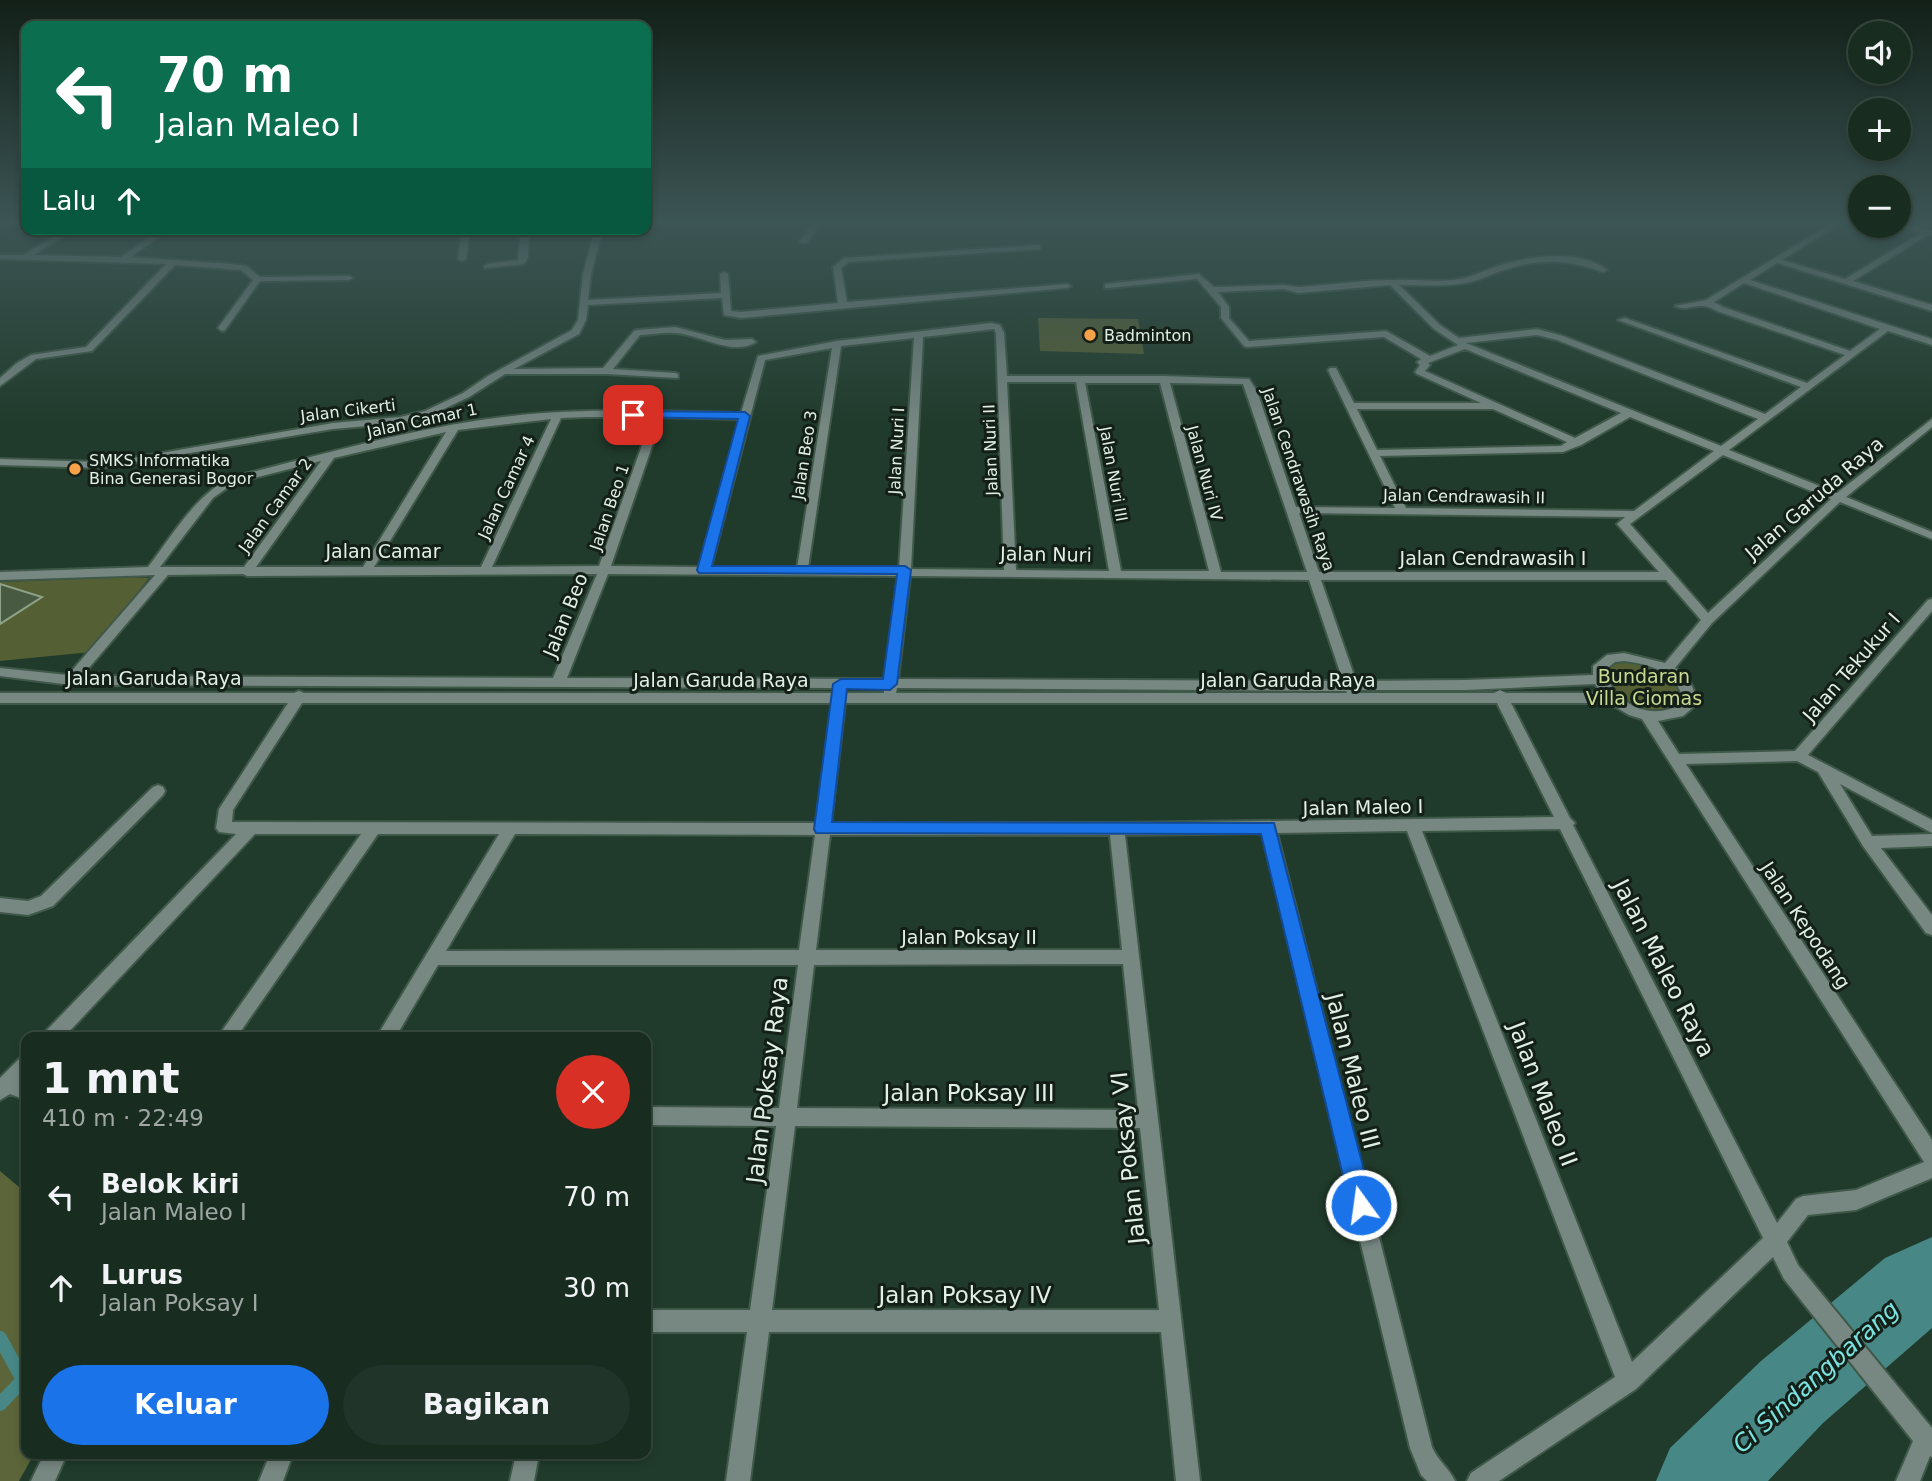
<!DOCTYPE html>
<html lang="id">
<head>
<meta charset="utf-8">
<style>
	body { margin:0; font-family:"DejaVu Sans",sans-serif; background:#213429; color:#f1f3f6; height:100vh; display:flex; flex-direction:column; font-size:26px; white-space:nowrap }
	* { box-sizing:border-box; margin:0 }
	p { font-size:23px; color:#9fa7a5 }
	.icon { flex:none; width:38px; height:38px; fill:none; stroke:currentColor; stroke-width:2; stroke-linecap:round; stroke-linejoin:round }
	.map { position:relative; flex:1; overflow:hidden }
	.sheet { position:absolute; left:21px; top:1032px; width:630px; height:427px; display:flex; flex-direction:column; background:#182c20; border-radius:14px; box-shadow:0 4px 10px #0003,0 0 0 2px #36483e }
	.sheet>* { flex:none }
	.guide { position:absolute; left:21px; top:21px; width:630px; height:214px; border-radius:14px; box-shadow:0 4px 10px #0003,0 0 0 2px #36483e; background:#0b6e4f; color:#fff; overflow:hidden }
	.tools { position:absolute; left:1848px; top:21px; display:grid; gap:14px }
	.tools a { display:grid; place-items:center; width:63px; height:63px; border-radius:50%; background:#182c20; box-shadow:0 4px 10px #0003,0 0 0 2px #36483e; font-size:35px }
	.pin { position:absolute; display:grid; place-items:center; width:60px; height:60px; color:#fff; margin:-30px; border-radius:14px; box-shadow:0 4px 10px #0006 }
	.me { position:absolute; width:77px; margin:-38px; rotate:346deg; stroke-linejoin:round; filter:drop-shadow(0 0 5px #0008) }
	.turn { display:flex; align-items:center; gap:24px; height:147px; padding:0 21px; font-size:32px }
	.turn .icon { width:91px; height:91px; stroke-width:2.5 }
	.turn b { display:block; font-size:49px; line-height:60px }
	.then { display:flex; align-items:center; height:66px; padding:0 21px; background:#0003; gap:14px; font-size:26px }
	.round { display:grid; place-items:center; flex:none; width:74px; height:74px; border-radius:37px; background:#213429 }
	.overview { display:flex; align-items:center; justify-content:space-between; height:119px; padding:0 21px }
	h1 { font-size:42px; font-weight:700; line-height:52px }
	.cta { display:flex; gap:14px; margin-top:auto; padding:14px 21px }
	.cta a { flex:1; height:80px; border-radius:42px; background:#1a73e8; color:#fff; font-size:28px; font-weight:700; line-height:80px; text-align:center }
	.cta a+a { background:#213429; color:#f1f3f6 }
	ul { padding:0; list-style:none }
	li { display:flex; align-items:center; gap:21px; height:91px; padding:0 21px }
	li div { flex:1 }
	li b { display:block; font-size:26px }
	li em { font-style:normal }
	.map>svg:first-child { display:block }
	.green { fill:#555f34 }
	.forest { fill:#5b6539 }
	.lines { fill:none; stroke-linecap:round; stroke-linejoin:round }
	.stream { stroke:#478886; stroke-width:14 }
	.river { fill:#478886; fill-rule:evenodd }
	.building { fill:#485a42; stroke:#8ea287; stroke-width:2 }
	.minor-casing { stroke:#3f5849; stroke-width:4 }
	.minor { fill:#778782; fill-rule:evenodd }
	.route { fill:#1a73e8; stroke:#114b97; stroke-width:2 }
	.poi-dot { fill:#f7a248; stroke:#131f17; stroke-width:2.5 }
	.labels { text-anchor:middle; stroke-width:6; stroke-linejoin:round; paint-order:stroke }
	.far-poi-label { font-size:16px; fill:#e0f0e5; stroke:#131f17; text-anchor:start }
	.far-street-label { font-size:16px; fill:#e0f0e5; stroke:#131f17 }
	.street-label { font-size:19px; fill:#e0f0e5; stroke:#131f17 }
	.park-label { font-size:19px; fill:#c9db92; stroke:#131f17 }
	.near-street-label { font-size:23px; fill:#e0f0e5; stroke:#131f17 }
	.near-water-label { font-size:24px; font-style:italic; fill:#7be2e0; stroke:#131f17 }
</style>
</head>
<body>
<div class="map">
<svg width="1932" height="1481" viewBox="0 0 1932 1481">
	<rect width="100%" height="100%" fill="#203b2b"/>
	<!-- green -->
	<path class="green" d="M1038,318L1138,319L1144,354L1040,351Z
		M134,577L149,578L91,652L0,661V582Z
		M1618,661C1648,659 1673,670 1685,698C1675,724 1631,709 1615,696C1609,691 1607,678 1604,670Z"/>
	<!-- forest -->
	<path class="forest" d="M0,1171L26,1193V1454H34L19,1481H0Z"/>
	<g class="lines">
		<!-- stream -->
		<path class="stream" d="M0,1338L23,1380L0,1404"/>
		<!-- river -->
		<path class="river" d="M1932,1237V1328L1823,1423L1768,1481H1656L1670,1448L1761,1361L1885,1258Z"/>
	</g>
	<!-- building -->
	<path class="building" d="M0,584L42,597L0,624Z"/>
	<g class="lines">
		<defs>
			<path id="minor" d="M814,221L821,222L807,243H801L800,241Z
				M1835,221H1844L1782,260L1845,279L1921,233L1897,226L1899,222L1932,231V235H1928L1853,281L1932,305V311L1777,263L1750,280L1932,339V345L1888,331L1729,450L1837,493L1932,419V427L1846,497L1932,532V539L1840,502L1712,623L1675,668C1689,677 1695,688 1697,704L1683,716L1658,721L1679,754L1795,751L1928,600L1932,599V611L1808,755L1932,820V833L1840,784L1872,836L1932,834V846L1881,848L1932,915V935L1926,933L1863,846L1818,772L1797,761L1686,764L1932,1140V1178L1856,1210L1808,1215L1787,1242L1798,1265L1932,1428V1457L1930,1456L1920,1481H1896L1913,1441L1784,1279L1773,1257L1636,1389L1499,1481H1467L1471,1473L1615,1377L1407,831L1277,833L1432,1447C1438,1461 1449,1468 1455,1481H1427L1421,1475L1410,1448L1262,833L1125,835L1200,1481H1176L1161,1332H769L750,1481H726L747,1332H646V1310H750L776,1126L646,1125V1107L779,1108L798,965H438L395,1038H376L499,834H378L236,1038H217L361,834H255L63,1038H42L45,1032L236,834L219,832L216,828L219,809L288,703H0V693H294L299,691L304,693H833L837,688L71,685L0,676V668L68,675L155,575L0,580V572L148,567C173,535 200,486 240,475C325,454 409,429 496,418C577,407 659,411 741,413L758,356L837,341L991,323L1000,325L1004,333L1007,376H1164L1249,379L1257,391L1296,507L1395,508L1328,370L1330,368H1336L1354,403H1481L1417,374L1415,372L1420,365L1417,362L1421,359L1384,337L1247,347L1244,346L1221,318V307L1197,279L1108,288H1105V284L1199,274L1214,287H1219L1284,285L1298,287C1330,285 1362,280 1394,280C1414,279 1433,282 1453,280C1470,278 1483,271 1498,266C1530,256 1579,248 1607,270L1603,272C1569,260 1542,258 1507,269C1492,273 1480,281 1465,283C1443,287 1421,285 1399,285L1440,325L1459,338L1537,329L1563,336L1765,414L1801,387L1618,320L1625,318L1807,383L1845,355L1717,311C1697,299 1690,313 1675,306L1706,300ZM1744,283L1880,329L1850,351L1723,307L1714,302ZM1390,285L1434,329L1458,345L1430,356L1386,331L1249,341L1229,318V307L1218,292L1284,289L1298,293ZM994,329L996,333L1004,570L911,569L923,337ZM1537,335L1557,340L1758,419L1721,446L1466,343ZM914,338L899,569L808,568L841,346ZM832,348L797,568L711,567L765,360ZM1465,349L1621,413L1575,438L1425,371L1430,365L1428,363ZM1007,382H1076L1109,571L1016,570ZM1085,383H1160L1209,571H1121ZM1170,383L1243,384L1307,572H1221ZM1357,409H1493L1567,442L1561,446L1377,450ZM587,417H652L599,566L492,567L561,418ZM662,417L740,419L699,567L611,566ZM1630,417L1714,451L1634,511L1406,508L1380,456L1563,452L1581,445ZM551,419L481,567H374L458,430ZM446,432L363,567H256L334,458ZM1723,455L1831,499L1708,613L1630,524ZM321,461L244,567H160L213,498L234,483ZM1299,513L1625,517L1617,524L1659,572H1319ZM243,574L247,576L597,574L553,678L82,676L168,575ZM608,574L898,576L885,679L567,678ZM910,576L1309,580L1343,681L898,679ZM1321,580H1666L1701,620L1665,663L1624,653L1607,655L1593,666V675L1466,680L1356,681ZM1624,661C1650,664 1680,673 1683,702C1654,724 1612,704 1605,670L1615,662ZM1595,684L1601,693H1506L1500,690L1494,693H1359V690H1466ZM843,688H884V693H847ZM897,688L1346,691L1347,693H896ZM302,703H832L816,823L232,822L233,810ZM845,703H1497L1554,817L1117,823H831ZM1511,703H1609L1629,715L1642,719L1924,1162L1856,1190L1803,1196L1796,1199L1777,1223L1573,825L1575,823L1570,818ZM1560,829L1763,1238L1632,1362L1422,831ZM515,834L815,835L799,950L446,951ZM830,835H1110L1122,950H816ZM1123,964L1138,1110L797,1108L814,965ZM795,1126L1140,1128L1159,1310H772Z
				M65,229H75L34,255L121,257L161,229H170L131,257L231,264L246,266L260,277L349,276L353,278L349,280L260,281L225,330L222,331L218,328L253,280L241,270L175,265L92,351L36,359L0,386V378L17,363L31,355L86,347L166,264L0,259V255H24Z
				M462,229H470L466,259L462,261L458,259Z
				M521,229H529L528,257L524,264L485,268L484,266L488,264L518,260Z
				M595,229H603L591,274L588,300L721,293L720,274L724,272L728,274L731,311L741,312L838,303L833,267L844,258L1037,245H1040V249L849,262L841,268L847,302L1067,284L1071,286L1067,288L741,318L724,315L722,298L588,305L586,320L579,334L514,369L603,368L634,331L637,330L675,327L725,340L752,339L756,342C732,357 700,334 674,333C663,332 651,335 640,335L613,369L675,373L678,374V378L606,374H505L469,397L431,415L400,423L333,429L100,468L0,465V459L100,462L127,459L333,423L400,417L425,411L463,393L488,376L572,330L578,320L583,274Z
				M158,785L163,787L165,791L163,795L53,906L28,915L0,912V898L28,901L41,896L153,787Z
				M26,1056V1076L22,1081L26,1082V1100L10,1094L0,1100V1078L20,1058Z
				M44,1454H67L55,1481H31Z
				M270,1454H293L283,1481H259Z
				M516,1454H539L534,1481H510Z"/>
		</defs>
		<!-- minor casing -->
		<use href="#minor" class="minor-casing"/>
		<!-- minor -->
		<use href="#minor" class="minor"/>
	</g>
	<!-- sky -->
	<linearGradient id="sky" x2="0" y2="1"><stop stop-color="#122018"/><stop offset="0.52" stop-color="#3c5555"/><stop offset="1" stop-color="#3c5555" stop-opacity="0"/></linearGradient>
	<rect width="1932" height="428" fill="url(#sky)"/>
	<!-- route -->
	<path class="route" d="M633,411L745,412L750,416L712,566H905L911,570L897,684L890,690L847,689L832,822L1274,823L1373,1205L1369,1213L1361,1216L1353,1213L1350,1205L1261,834L816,833L814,829L833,684L841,679H883L897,574L699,573L697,570L738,419L629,417V412Z"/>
	<!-- markers -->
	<g class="poi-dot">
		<circle cx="1090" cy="335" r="7"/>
		<circle cx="75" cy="469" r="7"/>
	</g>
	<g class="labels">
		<!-- far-poi labels -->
		<g class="far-poi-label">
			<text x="1104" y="341">Badminton</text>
			<text x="89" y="466">SMKS Informatika<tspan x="89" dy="18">Bina Generasi Bogor</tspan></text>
		</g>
		<!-- far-street labels -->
		<g class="far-street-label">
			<text transform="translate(348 410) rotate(-7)" y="6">Jalan Cikerti</text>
			<text transform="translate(422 420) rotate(-12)" y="6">Jalan Camar 1</text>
			<text transform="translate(990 450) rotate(-92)" y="6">Jalan Nuri II</text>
			<text transform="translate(896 451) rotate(-87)" y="6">Jalan Nuri I</text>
			<text transform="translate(804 455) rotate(-81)" y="6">Jalan Beo 3</text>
			<text transform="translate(1205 473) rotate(75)" y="6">Jalan Nuri IV</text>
			<text transform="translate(1114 474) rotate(80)" y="6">Jalan Nuri III</text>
			<text transform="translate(1299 479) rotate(71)" y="6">Jalan Cendrawasih Raya</text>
			<text transform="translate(506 487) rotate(-65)" y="6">Jalan Camar 4</text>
			<text transform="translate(1464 496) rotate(1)" y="6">Jalan Cendrawasih II</text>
			<text transform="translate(275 505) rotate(-54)" y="6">Jalan Camar 2</text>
			<text transform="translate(609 507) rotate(-71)" y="6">Jalan Beo 1</text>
		</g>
		<!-- street labels -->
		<g class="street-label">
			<text transform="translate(1814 498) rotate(-41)" y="7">Jalan Garuda Raya</text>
			<text x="383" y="558">Jalan Camar</text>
			<text transform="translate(1046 554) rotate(1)" y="7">Jalan Nuri</text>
			<text x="1493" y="565">Jalan Cendrawasih I</text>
			<text transform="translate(565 615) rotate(-68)" y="7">Jalan Beo</text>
			<text transform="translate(1851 667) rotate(-49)" y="7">Jalan Tekukur I</text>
			<text x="154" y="685">Jalan Garuda Raya</text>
			<text x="721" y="687">Jalan Garuda Raya</text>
			<text x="1288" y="687">Jalan Garuda Raya</text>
			<text transform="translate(1363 807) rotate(-1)" y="7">Jalan Maleo I</text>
			<text transform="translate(1806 925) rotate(57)" y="7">Jalan Kepodang</text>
			<text x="969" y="944">Jalan Poksay II</text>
		</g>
		<!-- park labels -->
		<g class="park-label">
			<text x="1644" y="683">Bundaran<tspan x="1644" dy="22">Villa Ciomas</tspan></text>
		</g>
		<!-- near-street labels -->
		<g class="near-street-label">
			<text transform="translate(1664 968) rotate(63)" y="8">Jalan Maleo Raya</text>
			<text transform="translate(1353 1071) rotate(76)" y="8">Jalan Maleo III</text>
			<text transform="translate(767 1080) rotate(-83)" y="8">Jalan Poksay Raya</text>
			<text x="969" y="1101">Jalan Poksay III</text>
			<text transform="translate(1543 1094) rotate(69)" y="8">Jalan Maleo II</text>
			<text transform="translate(1128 1158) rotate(-96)" y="8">Jalan Poksay VI</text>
			<text x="965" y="1303">Jalan Poksay IV</text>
		</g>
		<!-- near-water labels -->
		<g class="near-water-label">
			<text transform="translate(1816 1377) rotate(-42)" y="8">Ci Sindangbarang</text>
		</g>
	</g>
</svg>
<div class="tools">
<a><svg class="icon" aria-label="sound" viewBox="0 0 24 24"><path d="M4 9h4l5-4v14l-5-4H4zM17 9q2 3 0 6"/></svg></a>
<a>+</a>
<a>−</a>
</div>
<div class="pin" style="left:633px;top:415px;background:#d93025"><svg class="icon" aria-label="arrive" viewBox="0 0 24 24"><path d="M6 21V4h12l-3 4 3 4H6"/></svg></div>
<svg class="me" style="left:1361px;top:1205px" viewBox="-20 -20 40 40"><circle r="17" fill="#1a73e8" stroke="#fff" stroke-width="3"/><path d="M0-11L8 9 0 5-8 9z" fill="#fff"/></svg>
<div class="guide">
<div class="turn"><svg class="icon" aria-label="left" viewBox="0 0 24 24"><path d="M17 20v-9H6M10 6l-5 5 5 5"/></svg><div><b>70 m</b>Jalan Maleo I</div></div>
<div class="then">Lalu<svg class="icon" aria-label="ahead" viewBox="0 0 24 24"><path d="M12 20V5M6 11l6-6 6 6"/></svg></div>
</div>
<section class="sheet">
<div class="overview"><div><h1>1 mnt</h1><p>410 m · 22:49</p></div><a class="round" style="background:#d93025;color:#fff"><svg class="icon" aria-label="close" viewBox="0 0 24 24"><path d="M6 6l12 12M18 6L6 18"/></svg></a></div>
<ul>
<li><svg class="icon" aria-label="left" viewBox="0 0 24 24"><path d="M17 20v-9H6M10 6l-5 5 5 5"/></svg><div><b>Belok kiri</b><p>Jalan Maleo I</p></div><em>70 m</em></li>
<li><svg class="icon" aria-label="ahead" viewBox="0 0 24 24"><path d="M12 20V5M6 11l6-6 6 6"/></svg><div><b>Lurus</b><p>Jalan Poksay I</p></div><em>30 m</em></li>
</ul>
<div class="cta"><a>Keluar</a><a>Bagikan</a></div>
</section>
</div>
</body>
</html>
